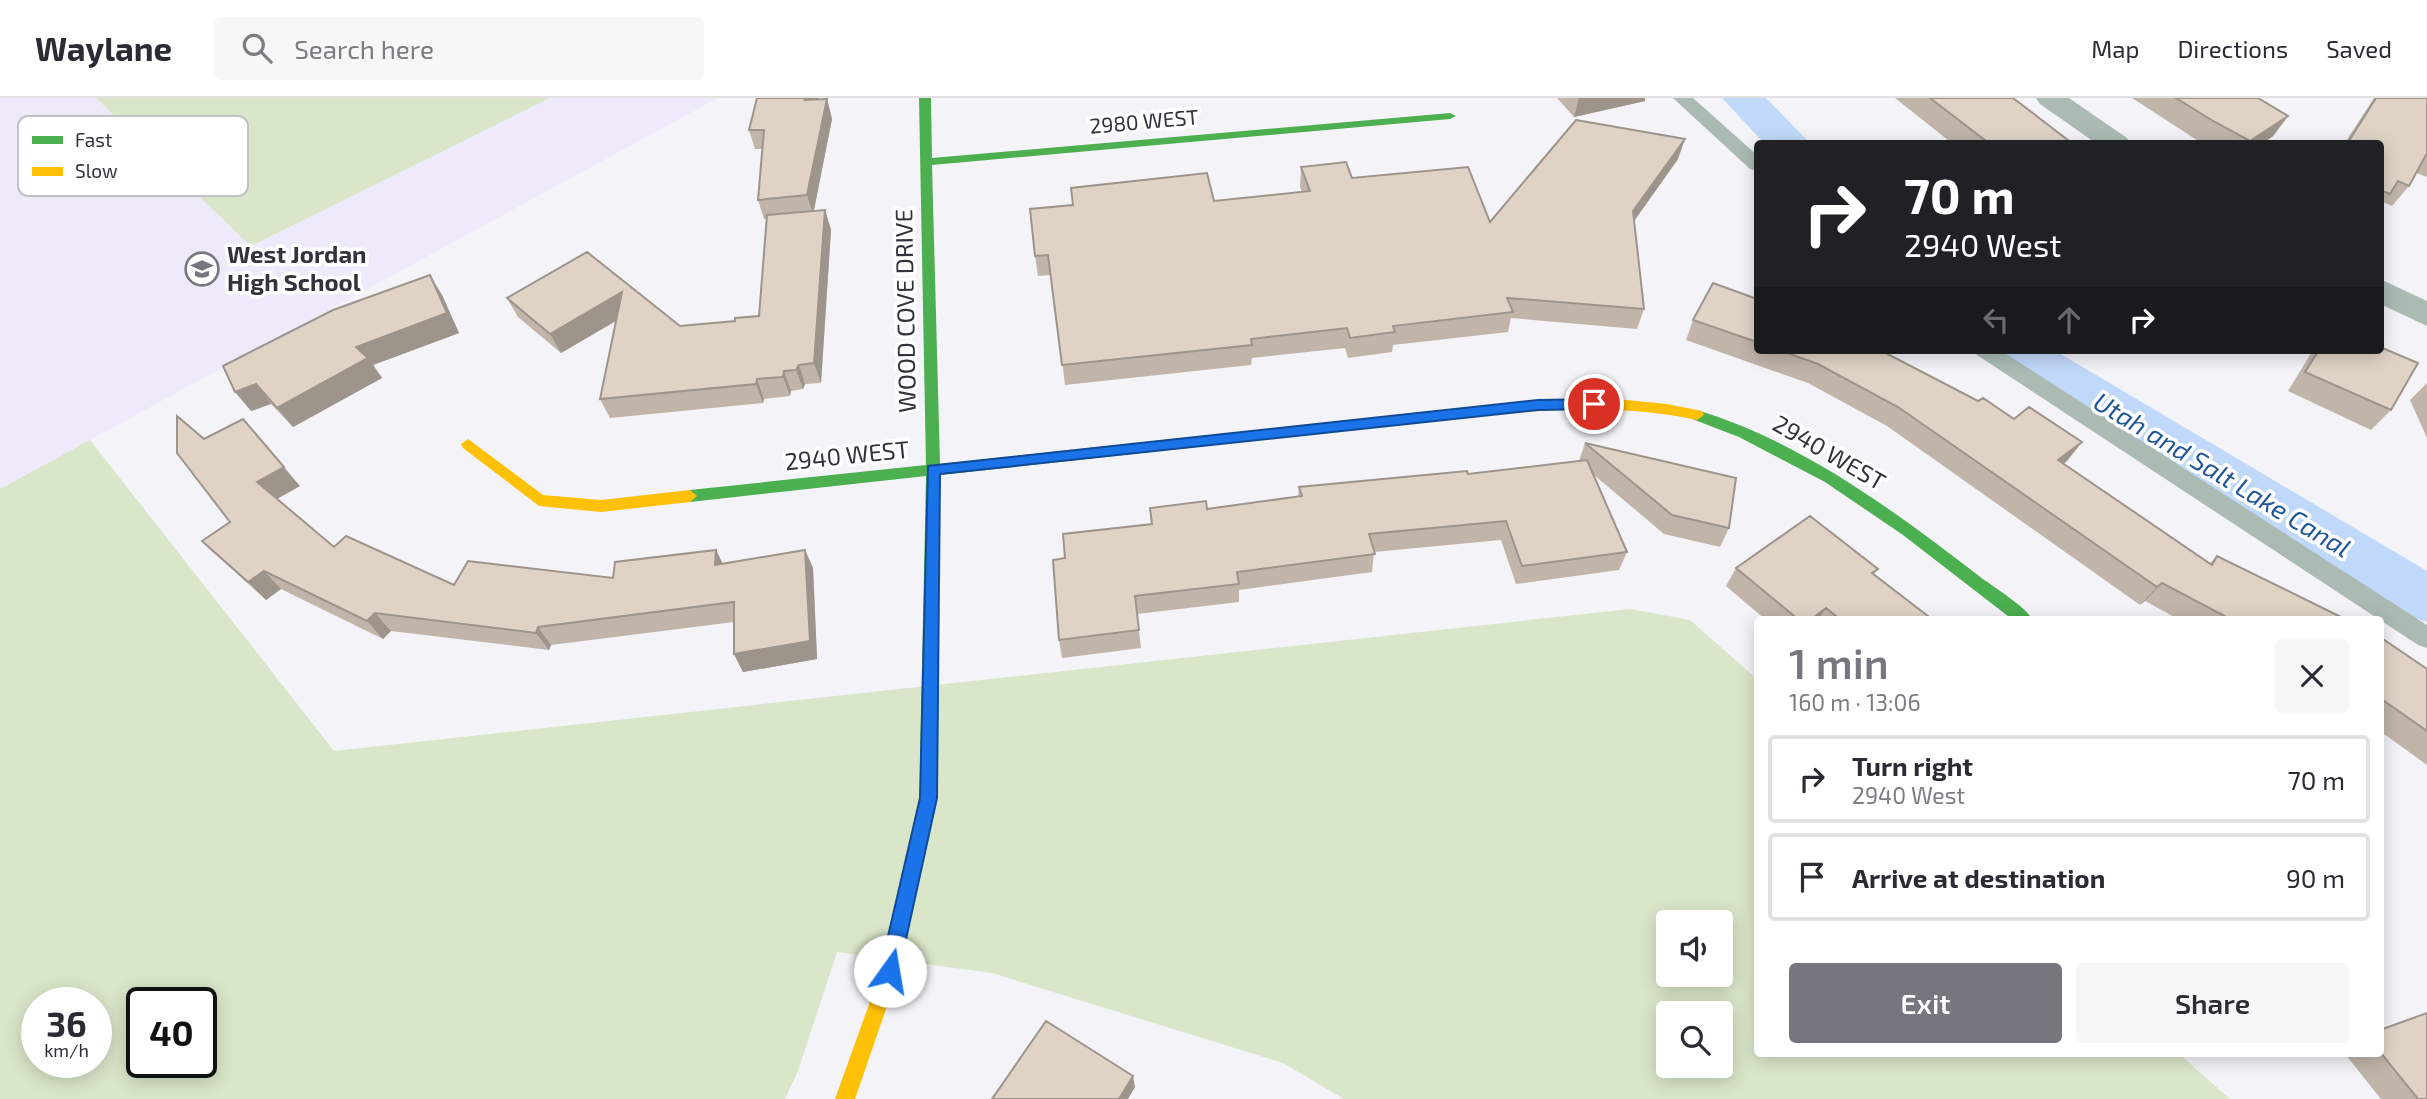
<!DOCTYPE html>
<html lang="en">
<head>
<meta charset="utf-8">
<style>
	body { margin:0; font-family:"Exo 2",sans-serif; background:#f7f7f7; color:#2b2b33; height:100vh; display:flex; flex-direction:column; font-size:26px; white-space:nowrap }
	* { box-sizing:border-box; margin:0 }
	p { font-size:23px; color:#7c7c81 }
	.icon { flex:none; width:38px; height:38px; fill:none; stroke:currentColor; stroke-width:2; stroke-linecap:round; stroke-linejoin:round }
	.map { position:relative; flex:1; overflow:hidden }
	.drawer { position:absolute; left:1754px; top:518px; width:630px; height:441px; display:flex; flex-direction:column; background:#fff; border-radius:7px; box-shadow:0 4px 18px #0003 }
	.drawer>* { flex:none }
	.guide { position:absolute; left:1754px; top:42px; width:630px; height:214px; border-radius:7px; box-shadow:0 4px 18px #0003; background:#202124; color:#fff; overflow:hidden }
	.buttons { position:absolute; left:1656px; top:812px; display:grid; gap:14px }
	.buttons a { display:grid; place-items:center; width:77px; height:77px; border-radius:7px; background:#fff; box-shadow:0 4px 18px #0003; font-size:35px }
	.speed { position:absolute; left:21px; top:889px; display:flex; gap:14px; font-size:35px; font-weight:700; text-align:center }
	.speed>* { display:grid; place-content:center; width:91px; height:91px; border-radius:50%; background:#fff; box-shadow:0 4px 18px #0003; line-height:1 }
	.speed small { font-size:18px; font-weight:400 }
	.speed .limit { border:4px solid #111; border-radius:10px; background:#fff; color:#111 }
	.pin { position:absolute; display:grid; place-items:center; width:60px; height:60px; color:#fff; margin:-30px; border:4px solid #fff; border-radius:50%; box-shadow:0 2px 7px #0007 }
	.me { position:absolute; width:77px; margin:-38px; rotate:13deg; stroke-linejoin:round; filter:drop-shadow(0 0 5px #0008) }
	.turn { display:flex; align-items:center; gap:24px; height:147px; padding:0 35px; font-size:32px }
	.turn .icon { width:91px; height:91px; stroke-width:2.5 }
	.turn b { display:block; font-size:49px; line-height:60px }
	.lanes { display:flex; align-items:center; height:66px; padding:0 35px; background:#0003; justify-content:center; gap:35px; direction:ltr }
	.lanes .off { opacity:.35 }
	.round { display:grid; place-items:center; flex:none; width:74px; height:74px; border-radius:7px; background:#f7f7f7 }
	.headline { display:flex; align-items:center; justify-content:space-between; height:119px; padding:0 35px }
	h1 { font-size:42px; font-weight:600; line-height:52px; color:#77767e }
	.cta { display:flex; gap:14px; margin-top:auto; padding:14px 35px }
	.cta a { flex:1; height:80px; border-radius:7px; background:#77767e; color:#fff; font-size:28px; font-weight:600; line-height:80px; text-align:center }
	.cta a+a { background:#f7f7f7; color:#2b2b33 }
	ul { padding:0; list-style:none }
	li { display:flex; align-items:center; gap:21px; height:88px; margin:0 14px 10px; padding:0 21px; border:4px solid #e1e1e2; border-radius:7px }
	li div { flex:1 }
	li b { display:block; font-size:26px }
	li em { font-style:normal }
	header { display:flex; align-items:center; gap:42px; box-sizing:border-box; height:98px; padding:0 35px; background:#fff; border-bottom:2px solid #e1e1e2 }
	header strong { font-size:33px }
	nav { display:flex; gap:38px; margin-inline-start:auto; font-size:24px }
	.search { width:490px; height:63px; background:#f7f7f7; display:flex; align-items:center; gap:18px; box-sizing:border-box; padding:0 24px; border-radius:7px; color:#7c7c81; font-size:26px }
	.map>svg:first-child { display:block }
	.built { fill:#eeeafb }
	.green { fill:#dae6c9; fill-rule:evenodd }
	.lines { fill:none; stroke-linecap:round; stroke-linejoin:round }
	.canal { fill:#c0d8f9; fill-rule:evenodd }
	.lane { fill:#abbbb4; fill-rule:evenodd }
	.street { fill:#abbbb4; fill-rule:evenodd }
	.fast { fill:#4caf50; fill-rule:evenodd }
	.slow { fill:#ffc107; fill-rule:evenodd }
	.wall { fill:#c1b5aa }
	.shaded-wall { fill:#9d948b }
	.building { fill:#e0d3c6; stroke:#9d948b; stroke-width:2 }
	.route { fill:#1a73e8; stroke:#114b97; stroke-width:2 }
	.labels { text-anchor:middle; stroke-width:7; stroke-linejoin:round; paint-order:stroke }
	.far-street-label { font-size:21px; fill:#34323c; stroke:#fff }
	.poi-label { font-size:24px; font-weight:bold; fill:#34323c; stroke:#fff; text-anchor:start }
	.street-label { font-size:24px; fill:#34323c; stroke:#fff }
	.water-label { font-size:26px; font-style:italic; fill:#1f5697; stroke:#fff }
	.key { fill:#fff; stroke:#c2c2c4; stroke-width:2 }
	.key-label { font-size:19px; fill:#34323c }
</style>
</head>
<body>
<header>
<strong>Waylane</strong>
<div class="search"><svg class="icon" aria-label="search" viewBox="0 0 24 24"><circle cx="10" cy="10" r="6"/><path d="M15 15l6 6"/></svg>Search here</div>
<nav><a>Map</a><a>Directions</a><a>Saved</a></nav>
</header>
<div class="map">
<svg width="2427" height="1001" viewBox="0 0 2427 1001">
	<rect width="100%" height="100%" fill="#f3f3f8"/>
	<!-- built -->
	<path class="built" d="M0,0H718L0,391Z"/>
	<!-- green -->
	<path class="green" d="M96,0H550L251,148Z
		M90,342L334,653L1630,511L1690,522L1757,581V956H2179L2230,1001H1344L1283,965L992,875L837,854L798,973L785,1001H0V391ZM1668,824H1720V877H1668ZM37,905H96V964H37ZM142,905H201V964H142ZM1668,915H1720V968H1668Z"/>
	<g class="lines">
		<!-- canal -->
		<path class="canal" d="M1722,0H1766L1811,46H1765Z
			M1993,252H2054L2427,473V524L2407,517L2000,264Z"/>
		<!-- lane -->
		<path class="lane" d="M1673,0H1693L1757,57V73L1750,71Z
			M1973,252H2000L2427,527V550L2418,547L1977,257Z"/>
		<!-- street -->
		<path class="street" d="M2036,0H2069L2127,40L2131,46H2097L2040,6Z
			M2380,181L2427,203V228L2380,206Z"/>
		<!-- fast -->
		<path class="fast" d="M919,0H931L932,60L1450,15L1456,18L1450,21L932,67L940,366L1454,311L1461,316L1454,321L940,377L938,662L935,667L929,670L923,667L920,662L926,378L690,404L683,398L690,392L926,367Z
			M1697,312C1802,344 1893,412 1979,478C1993,489 2024,507 2033,522H2013L1903,437L1825,384L1739,339L1692,321L1690,317Z"/>
		<!-- slow -->
		<path class="slow" d="M1606,300L1667,306L1702,313L1704,317L1697,322C1615,305 1536,312 1454,321L1447,316L1454,311L1545,302Z
			M468,341L543,397L601,402L690,392L697,398L690,404L601,414L539,408L463,350L461,346Z
			M929,654L935,657L938,662L937,700L899,873L855,1001H835L881,873L919,700L920,662L923,657Z"/>
	</g>
	<!-- wall -->
	<path class="wall" d="M1557,0H1645V3L1574,19Z
		M1895,0H2013L2073,46H1953Z
		M2132,0H2258L2288,18L2273,38L2262,46H2203Z
		M2374,0H2427V79L2416,75L2409,88L2392,108L2383,104L2380,108V46H2344Z
		M827,1L832,21L814,113L825,112L831,132L821,285L805,286L803,291L791,293L790,298L764,301L763,305L610,320L600,301L616,223L561,255L518,219L507,200L680,228L735,223L759,218L767,121H764L758,102L763,51H755L749,32L818,2Z
		M1678,61L1634,123L1644,211L1637,231L1511,220L1508,234L1393,247L1392,254L1348,260L1345,250L1252,260L1251,267L1065,287L1051,177L1038,178L1035,158L1073,107L1071,90L1214,103L1302,94L1300,89L1301,69L1352,80L1490,124Z
		M442,197L459,235L373,267L382,280L293,329L271,306L251,313L223,268Z
		M1757,201V252H1880L2067,363L2063,366L2209,466L2217,458L2347,522H2180L2145,503L2140,507L1887,328L1808,285L1686,242L1693,222Z
		M2313,252H2380L2391,312L2371,332L2288,293Z
		M2427,285V340L2410,302Z
		M204,341L300,388L277,401L334,449L454,487L613,480L716,452L722,466L805,452L813,470L817,561L743,574L734,556V524L551,547L549,552L391,533L383,541L281,491L266,502L221,461L202,443L230,424Z
		M1585,345L1729,430L1720,449L1664,436L1594,377L1627,454L1619,472L1516,486L1501,442L1374,454L1372,474L1239,492V504L1137,516L1141,550L1062,560L1059,542L1065,460L1151,427L1150,410L1207,411L1298,399L1299,389L1468,376L1579,363Z
		M1736,470L1878,471L1874,476L1933,522H1766L1726,488Z
		M2380,539L2427,571V667L2380,633Z
		M2380,932L2427,1001H2381L2345,956H2380Z"/>
	<!-- shaded-wall -->
	<path class="shaded-wall" d="M806,0H819L811,21L805,2Z
		M1579,0H1645V3L1574,19Z
		M827,1L832,21L813,116L807,97Z
		M2288,18L2273,38L2262,46H2248L2250,43Z
		M1685,41L1678,61L1627,133L1633,113Z
		M825,112L831,132L821,285L814,265Z
		M430,177L442,197L459,235L373,267L382,280L293,329L277,310L356,249Z
		M622,194L631,214L561,255L550,236Z
		M799,267L805,286L803,291L796,272Z
		M784,273L791,293L790,298L783,279Z
		M757,281L764,301L763,305L756,286Z
		M256,286L271,306L251,313L235,294Z
		M243,321L300,388L273,403L257,384Z
		M2082,344L2067,363L2043,381L2058,362Z
		M716,452L725,470L715,467Z
		M805,452L813,470L817,561L743,574L734,556Z
		M264,473L281,491L266,502L248,484Z
		M2162,485L2145,503L2140,507L2157,489Z
		M1826,510L1818,522H1810Z
		M375,515L391,533L383,541L367,523Z
		M538,529L551,547L549,552L536,535Z
		M1133,978L1135,989L1128,1001H1119Z"/>
	<!-- building -->
	<path class="building" d="M757,0H806L805,2L827,1L807,97L758,102L764,32H749Z
		M1930,0H2013L2073,46H1990Z
		M2176,0H2258L2288,18L2250,43L2213,23Z
		M2376,0H2427V55L2409,88L2398,83L2390,96L2380,92V46H2347Z
		M1576,22L1685,41L1633,113L1644,211L1507,200L1513,214L1393,228L1395,234L1350,240L1347,230L1251,241L1252,247L1062,267L1048,157L1035,158L1030,111L1073,107L1071,90L1207,75L1214,103L1310,93L1301,69L1346,64L1352,80L1468,69L1490,124Z
		M825,112L814,265L799,267L796,272L784,273L783,279L757,281L756,286L600,301L622,194L550,236L507,200L587,154L680,228L735,223V220L759,218L767,117Z
		M430,177L447,215L356,249L368,260L277,310L256,286L235,294L223,268L333,212Z
		M1713,185L1757,201V244L1693,222Z
		M2380,249L2418,265L2391,312L2305,274L2319,252H2380Z
		M1779,252H1880L1978,303L1983,300L2014,321L2029,309L2082,344L2058,362L2212,467L2217,458L2347,522H2232L2162,485L2157,489L1898,309L1818,266Z
		M177,318L204,341L243,321L284,369L257,384L334,449L346,438L454,487L468,463L613,480L615,464L716,452L715,467L805,452L810,543L734,556V504L538,529L536,535L375,515L367,523L264,473L248,484L202,443L230,424L177,355Z
		M1585,345L1736,380L1729,430L1672,417Z
		M1587,362L1627,454L1522,468L1506,423L1369,436L1375,456L1237,474L1239,486L1135,498L1139,532L1059,542L1053,462L1065,460L1063,436L1152,426L1150,410L1206,403L1207,411L1302,398L1299,389L1467,373L1468,376Z
		M1810,418L1878,471L1872,475L1933,522H1841L1826,510L1810,522H1799L1736,470Z
		M2380,539L2427,571V633L2380,600Z
		M2427,915V1001H2418L2380,954V932Z
		M1046,923L1133,978L1119,1001H992Z"/>
	<!-- route -->
	<path class="route" d="M1594,301L1601,306L1594,311L1538,312L940,376L937,700L899,873L897,880L890,883L883,880L880,873L920,700L928,368L1538,302Z"/>
	<!-- icons -->
	<defs>
		<symbol id="school-ring" viewBox="-11 -11 22 22"><circle r="9.5" fill="#fff" stroke="#77767e" stroke-width="1.5"/><path d="M0-5L7-2L0 1L-7-2ZM-4 1L0 2.5L4 1V4Q0 6-4 4Z" fill="#77767e"/></symbol>
	</defs>
	<g fill-rule="evenodd">
		<use href="#school-ring" x="183" y="152" width="38" height="38"/>
	</g>
	<g class="labels">
		<!-- far-street labels -->
		<g class="far-street-label">
			<text transform="translate(1144 24) rotate(-5)" y="7">2980 WEST</text>
		</g>
		<!-- poi labels -->
		<g class="poi-label">
			<text x="227" y="165">West Jordan<tspan x="227" dy="28">High School</tspan></text>
		</g>
		<!-- street labels -->
		<g class="street-label">
			<text transform="translate(906 213) rotate(-91)" y="8">WOOD COVE DRIVE</text>
			<text transform="translate(1829 355) rotate(30)" y="8">2940 WEST</text>
			<text transform="translate(847 358) rotate(-6)" y="8">2940 WEST</text>
		</g>
		<!-- water labels -->
		<g class="water-label">
			<text transform="translate(2222 377) rotate(31)" y="9">Utah and Salt Lake Canal</text>
		</g>
	</g>
	<!-- legend -->
	<rect x="18" y="18" width="230" height="80" rx="10" class="key"/>
	<rect x="32" y="38" width="31" height="8" fill="#4caf50"/>
	<rect x="32" y="69" width="31" height="9" fill="#ffc107"/>
	<g class="key-label">
		<text x="75" y="49">Fast</text>
		<text x="75" y="80">Slow</text>
	</g>
</svg>
<div class="buttons">
<a><svg class="icon" aria-label="sound" viewBox="0 0 24 24"><path d="M4 9h4l5-4v14l-5-4H4zM17 9q2 3 0 6"/></svg></a>
<a><svg class="icon" aria-label="search" viewBox="0 0 24 24"><circle cx="10" cy="10" r="6"/><path d="M15 15l6 6"/></svg></a>
</div>
<div class="speed"><div>36<small>km/h</small></div><div class="limit">40</div></div>
<div class="pin" style="left:1594px;top:306px;background:#d93025"><svg class="icon" aria-label="arrive" viewBox="0 0 24 24"><path d="M6 21V4h12l-3 4 3 4H6"/></svg></div>
<svg class="me" style="left:890px;top:873px" viewBox="-20 -20 40 40"><circle r="19" fill="#fff"/><path d="M0-13L10 11 0 6-10 11z" fill="#1a73e8"/></svg>
<div class="guide">
<div class="turn"><svg class="icon" aria-label="right" viewBox="0 0 24 24"><path d="M7 20v-9h11M14 6l5 5-5 5"/></svg><div><b>70 m</b>2940 West</div></div>
<div class="lanes"><svg class="icon off" aria-label="left" viewBox="0 0 24 24"><path d="M17 20v-9H6M10 6l-5 5 5 5"/></svg><svg class="icon off" aria-label="ahead" viewBox="0 0 24 24"><path d="M12 20V5M6 11l6-6 6 6"/></svg><svg class="icon" aria-label="right" viewBox="0 0 24 24"><path d="M7 20v-9h11M14 6l5 5-5 5"/></svg></div>
</div>
<section class="drawer">
<div class="headline"><div><h1>1 min</h1><p>160 m · 13:06</p></div><a class="round"><svg class="icon" aria-label="close" viewBox="0 0 24 24"><path d="M6 6l12 12M18 6L6 18"/></svg></a></div>
<ul>
<li><svg class="icon" aria-label="right" viewBox="0 0 24 24"><path d="M7 20v-9h11M14 6l5 5-5 5"/></svg><div><b>Turn right</b><p>2940 West</p></div><em>70 m</em></li>
<li><svg class="icon" aria-label="arrive" viewBox="0 0 24 24"><path d="M6 21V4h12l-3 4 3 4H6"/></svg><div><b>Arrive at destination</b></div><em>90 m</em></li>
</ul>
<div class="cta"><a>Exit</a><a>Share</a></div>
</section>
</div>
</body>
</html>
